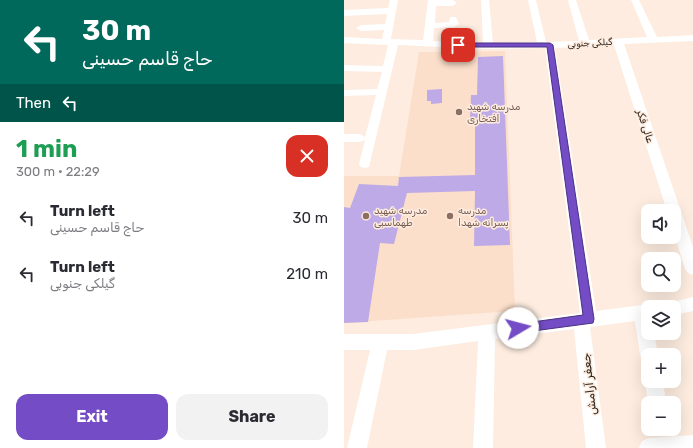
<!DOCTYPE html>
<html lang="en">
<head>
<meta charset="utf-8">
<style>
	body { margin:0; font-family:Rubik,Cairo,sans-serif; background:#f2f2f3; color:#2b2b33; height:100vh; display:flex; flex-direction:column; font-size:15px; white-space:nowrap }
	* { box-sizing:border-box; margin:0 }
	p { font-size:13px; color:#7c7c81 }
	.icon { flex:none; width:22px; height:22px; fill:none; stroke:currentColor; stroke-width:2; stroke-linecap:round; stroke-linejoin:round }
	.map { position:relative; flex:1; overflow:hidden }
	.side { display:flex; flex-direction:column; background:#fff; width:344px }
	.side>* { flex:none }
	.top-card { background:#00695c; color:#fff; overflow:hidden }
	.controls { position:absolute; left:297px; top:204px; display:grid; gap:8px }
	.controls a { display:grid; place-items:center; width:40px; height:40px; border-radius:8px; background:#fff; box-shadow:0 4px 16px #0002; font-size:20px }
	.pin { position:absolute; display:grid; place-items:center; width:34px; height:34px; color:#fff; margin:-17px; border-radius:8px; box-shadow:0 2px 6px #0006 }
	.me { position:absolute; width:44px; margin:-22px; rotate:82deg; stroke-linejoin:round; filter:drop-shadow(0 0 3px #0008) }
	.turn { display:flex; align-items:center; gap:14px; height:84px; padding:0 16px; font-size:18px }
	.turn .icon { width:52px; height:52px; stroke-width:2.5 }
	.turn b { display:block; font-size:28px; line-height:34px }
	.then { display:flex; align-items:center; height:38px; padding:0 16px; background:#0003; gap:8px; font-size:15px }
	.round { display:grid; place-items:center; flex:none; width:42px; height:42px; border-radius:12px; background:#f2f2f3 }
	.headline { display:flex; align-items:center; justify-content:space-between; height:68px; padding:0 16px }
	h1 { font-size:24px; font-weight:700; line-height:30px; color:#1e9e55 }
	.button { display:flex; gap:8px; margin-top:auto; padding:8px 16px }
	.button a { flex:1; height:46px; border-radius:12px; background:#744cc5; color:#fff; font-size:16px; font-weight:700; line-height:46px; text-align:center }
	.button a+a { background:#f2f2f3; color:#2b2b33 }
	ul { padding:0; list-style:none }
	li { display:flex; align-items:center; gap:12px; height:56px; padding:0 16px }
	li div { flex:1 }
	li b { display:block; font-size:15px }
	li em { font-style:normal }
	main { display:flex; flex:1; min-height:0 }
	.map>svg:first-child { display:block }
	.built { fill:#fcdfca }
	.building { fill:#beaae6 }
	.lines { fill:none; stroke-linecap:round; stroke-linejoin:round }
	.minor { fill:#fff; fill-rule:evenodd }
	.route { fill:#744cc5; stroke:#4b3180 }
	.education-dot { fill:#8d6e63; stroke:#fdecdf; stroke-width:1.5 }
	.labels { text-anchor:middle; stroke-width:3; stroke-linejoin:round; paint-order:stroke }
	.far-street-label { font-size:9px; fill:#2c221a; stroke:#fdecdf }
	.education-label { font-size:10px; fill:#785e54; stroke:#fdecdf; text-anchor:start }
	.street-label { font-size:10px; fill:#2c221a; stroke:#fdecdf }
	.near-street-label { font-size:12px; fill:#2c221a; stroke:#fdecdf }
</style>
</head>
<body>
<main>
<section class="side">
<div class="top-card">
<div class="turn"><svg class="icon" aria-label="left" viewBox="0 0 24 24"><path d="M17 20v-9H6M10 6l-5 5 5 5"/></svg><div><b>30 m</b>حاج قاسم حسینی</div></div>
<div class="then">Then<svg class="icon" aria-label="left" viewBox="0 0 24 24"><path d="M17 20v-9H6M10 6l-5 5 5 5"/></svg></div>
</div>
<div class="headline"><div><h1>1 min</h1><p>300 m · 22:29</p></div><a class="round" style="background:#d93025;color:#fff"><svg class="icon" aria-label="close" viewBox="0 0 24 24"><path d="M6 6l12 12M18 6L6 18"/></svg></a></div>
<ul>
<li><svg class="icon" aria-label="left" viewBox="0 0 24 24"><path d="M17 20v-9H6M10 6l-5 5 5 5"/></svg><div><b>Turn left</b><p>حاج قاسم حسینی</p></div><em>30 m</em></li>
<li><svg class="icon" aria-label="left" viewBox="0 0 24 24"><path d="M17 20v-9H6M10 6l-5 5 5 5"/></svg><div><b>Turn left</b><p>گیلکی جنوبی</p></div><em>210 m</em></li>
</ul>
<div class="button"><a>Exit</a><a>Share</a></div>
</section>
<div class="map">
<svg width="349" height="448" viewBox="0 0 349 448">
	<rect width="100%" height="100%" fill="#fdecdf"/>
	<!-- built -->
	<path class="built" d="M161,51L171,311L0,323V176H55L75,52Z"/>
	<!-- building -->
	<path class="building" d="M159,56L166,245L130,246L131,191L63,193L50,244L36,243L24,322L0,323V207L6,208L15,184L54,186L55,177L131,175V120H126L127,95H133L134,57Z
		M98,89V103L87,104V101H83V90Z"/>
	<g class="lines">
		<!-- minor -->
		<path class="minor" d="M46,0H54L47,39L79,40L84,0H109L113,3L109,6H92L91,23L105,22L106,17H112L115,24L110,27L90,28L89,41L139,43L137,0H145L149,43L193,42L184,0H192L202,42L235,41L224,0H232L245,40L303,37L287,0H295L313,37L349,35V41L280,44L349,247V275L344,273L341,269L330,233V211H323L270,45L211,48L252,311L298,305L310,307H304V333H310L314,355H304V363L299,361L296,355L291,321L246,327L262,448H242L230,329L151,339L149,448H129L134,341L69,350H43L23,448H3L26,350H0V334H69L236,313L201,48L144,49L54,45L25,167L21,168L17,167L15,164L21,140L16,142H0V134H16L21,137L32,95L0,96V90L33,89L38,72L0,71V65L39,66L44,45L0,43V37L38,39L40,30L17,31L12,28L17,25L41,24L43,14L0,16V10L44,8Z
			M349,297V311L330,315V307H322L324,303Z
			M304,375V381H319L322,403H304L301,381Z
			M349,435V448H295L298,441L305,438Z"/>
	</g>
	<!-- route -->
	<path class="route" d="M111,43H206L209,45L250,319L249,323L174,333L171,332L169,328L171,325L174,324L239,315L203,47H114L111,45Z"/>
	<!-- markers -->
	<g class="education-dot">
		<circle cx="115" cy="112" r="4"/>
		<circle cx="22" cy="216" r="4"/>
		<circle cx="106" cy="216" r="4"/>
	</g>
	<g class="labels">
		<!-- far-street labels -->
		<g class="far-street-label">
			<text transform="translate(246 43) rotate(-3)" y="3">گیلکی جنوبی</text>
		</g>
		<!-- education labels -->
		<g class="education-label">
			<text x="123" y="110">مدرسه شهید<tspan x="123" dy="12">افتخاری</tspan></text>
			<text x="30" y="214">مدرسه شهید<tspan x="30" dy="12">طهماسبی</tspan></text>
			<text x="114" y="214">مدرسه<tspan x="114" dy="12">پسرانه شهدا</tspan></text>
		</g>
		<!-- street labels -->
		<g class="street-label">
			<text transform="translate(302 126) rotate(72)" y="4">عالی فکر</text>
		</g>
		<!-- near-street labels -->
		<g class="near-street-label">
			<text transform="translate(245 384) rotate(-96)" y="4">جعفر آرامش</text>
		</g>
	</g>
</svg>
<div class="controls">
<a><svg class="icon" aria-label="sound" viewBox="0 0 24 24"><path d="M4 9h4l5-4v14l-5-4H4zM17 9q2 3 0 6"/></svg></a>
<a><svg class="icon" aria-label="search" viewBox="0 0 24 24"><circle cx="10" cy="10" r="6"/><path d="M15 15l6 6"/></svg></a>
<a><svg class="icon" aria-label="layers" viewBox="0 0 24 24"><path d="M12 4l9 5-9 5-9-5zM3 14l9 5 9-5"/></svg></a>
<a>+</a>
<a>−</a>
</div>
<div class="pin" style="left:114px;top:45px;background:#d93025"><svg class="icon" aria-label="arrive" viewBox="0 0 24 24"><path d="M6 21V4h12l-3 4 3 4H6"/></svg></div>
<svg class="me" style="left:174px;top:328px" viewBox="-20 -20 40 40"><circle r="19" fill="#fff"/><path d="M0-13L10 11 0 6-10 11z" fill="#744cc5"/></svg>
</div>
</main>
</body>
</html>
